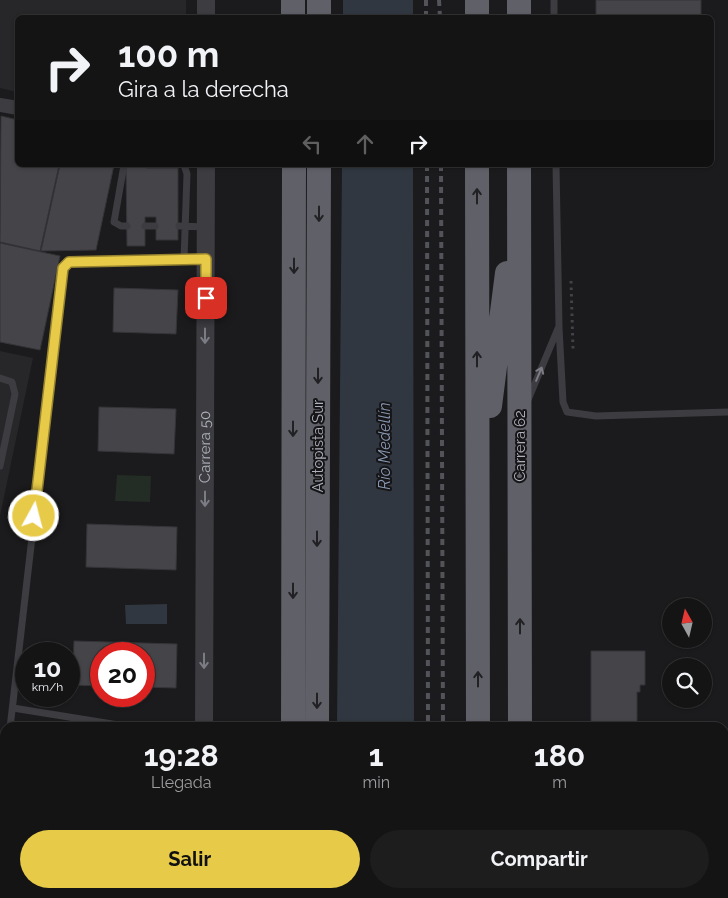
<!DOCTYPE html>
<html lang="es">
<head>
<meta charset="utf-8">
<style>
	body { margin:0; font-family:Raleway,sans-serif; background:#1d1d1e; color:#f1f3f6; height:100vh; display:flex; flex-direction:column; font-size:19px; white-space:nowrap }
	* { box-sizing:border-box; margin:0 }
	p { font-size:16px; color:#9d9ea0 }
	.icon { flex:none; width:28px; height:28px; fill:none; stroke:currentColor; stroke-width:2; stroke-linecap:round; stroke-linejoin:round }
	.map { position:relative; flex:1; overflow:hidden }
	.panel { position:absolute; left:0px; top:722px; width:729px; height:176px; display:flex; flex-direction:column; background:#141415; border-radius:15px 15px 0 0; box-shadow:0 1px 4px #0004,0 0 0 1px #333334 }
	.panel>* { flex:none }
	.banner { position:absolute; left:15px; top:15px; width:699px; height:152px; border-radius:8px; box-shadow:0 1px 4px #0004,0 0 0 1px #333334; background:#141415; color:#f1f3f6; overflow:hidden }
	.needle { width:32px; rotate:352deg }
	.buttons { position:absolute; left:662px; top:598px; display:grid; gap:10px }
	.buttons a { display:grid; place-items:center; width:50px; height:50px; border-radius:50%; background:#141415; box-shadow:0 1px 4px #0004,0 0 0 1px #333334; font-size:25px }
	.speed { position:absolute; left:15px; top:642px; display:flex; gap:10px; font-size:25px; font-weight:700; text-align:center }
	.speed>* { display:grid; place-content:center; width:65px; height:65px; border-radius:50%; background:#141415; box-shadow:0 1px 4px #0004,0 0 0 1px #333334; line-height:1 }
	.speed small { font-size:12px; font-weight:400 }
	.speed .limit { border:8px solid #d22; background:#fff; color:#111 }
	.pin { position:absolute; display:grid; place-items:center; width:42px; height:42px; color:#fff; margin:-21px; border-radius:10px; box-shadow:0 2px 8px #0006 }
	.me { position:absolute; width:55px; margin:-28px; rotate:7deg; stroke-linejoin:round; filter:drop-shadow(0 0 4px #0008) }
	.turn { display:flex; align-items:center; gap:18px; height:105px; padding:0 20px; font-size:22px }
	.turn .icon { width:65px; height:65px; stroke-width:2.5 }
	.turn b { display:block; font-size:35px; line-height:42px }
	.lanes { display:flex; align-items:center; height:48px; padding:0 20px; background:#0003; justify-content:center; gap:25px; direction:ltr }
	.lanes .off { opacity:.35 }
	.eta { display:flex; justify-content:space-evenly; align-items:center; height:85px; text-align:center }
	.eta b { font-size:30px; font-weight:700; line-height:35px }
	.button { display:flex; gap:10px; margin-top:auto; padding:10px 20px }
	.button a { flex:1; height:58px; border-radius:30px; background:#e7ca48; color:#111; font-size:20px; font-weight:700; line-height:58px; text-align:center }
	.button a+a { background:#1d1d1e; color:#f1f3f6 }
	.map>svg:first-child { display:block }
	.built { fill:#272629 }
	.green { fill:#242c26 }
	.water { fill:#313740 }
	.building { fill:#454549; stroke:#353438 }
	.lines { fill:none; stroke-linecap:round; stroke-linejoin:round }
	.path { stroke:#424248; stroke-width:3; stroke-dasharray:2.5 4; stroke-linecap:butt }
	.service { stroke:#3c3c41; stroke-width:7 }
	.minor { stroke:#3c3c41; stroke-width:14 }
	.tertiary { stroke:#3c3c41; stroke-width:18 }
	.trunk { stroke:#606069; stroke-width:24 }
	.rail { stroke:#53535a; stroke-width:4; stroke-dasharray:6 5; stroke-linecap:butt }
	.oneway { stroke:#212023 }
	.oneway2 { stroke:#7b7c84 }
	.route-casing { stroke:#96832f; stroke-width:12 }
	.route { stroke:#e7ca48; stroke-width:9 }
	.labels { text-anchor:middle; stroke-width:4; stroke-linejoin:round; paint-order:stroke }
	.street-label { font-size:15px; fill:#aeb0bb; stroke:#161517 }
	.water-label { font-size:16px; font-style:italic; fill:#8898b3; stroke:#161517 }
</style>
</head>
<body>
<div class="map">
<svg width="728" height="898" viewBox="0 0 728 898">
	<rect width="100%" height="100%" fill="#1b1a1c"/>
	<!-- built -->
	<path class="built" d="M0,0H186V17L18,18L17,92L0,88Z
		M0,351L33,358L0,516Z
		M577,894H651L728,898H577Z"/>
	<!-- green -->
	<path class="green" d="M117,475L151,476L150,502L115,501Z"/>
	<!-- water -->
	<path class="water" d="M343,0H413V17H343Z
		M342,165H413L414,727H337Z
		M167,604V624H126L125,605Z
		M336,894H414V898H336Z"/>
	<!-- building -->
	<path class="building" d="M596,0H701V16L596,18Z
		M1,116L18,120V165H59L40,251L0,242Z
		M60,165H114L96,250L41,251Z
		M126,165H146V168H178V240H156V217H145V246H127Z
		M0,243L60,256L40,350L0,342Z
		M114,288L178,290L176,334L113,332Z
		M99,407L176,409L174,454L98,451Z
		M87,524L177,527L176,570L86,567Z
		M74,641L177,644L176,688L144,687V654H101V686L73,685Z
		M591,651H645V685H640V692H637V728H591Z
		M47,894H179V898H47Z"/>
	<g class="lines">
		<!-- path -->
		<path class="path" d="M571,281L573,349"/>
		<!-- service -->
		<path class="service" d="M554,0V18
			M124,165L114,222L121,226H127
			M145,226H155
			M179,226L206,227
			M184,260L187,174L184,165
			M559,327L563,402L567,412L596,416L728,412
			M0,378L12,382L15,394L0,466
			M528,400L559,326L556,165
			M13,708L137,728
			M10,728L63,268L69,262L205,259
			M0,825L5,778"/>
		<!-- minor -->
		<path class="minor" d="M0,105L18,108
			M536,894L538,898"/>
		<!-- tertiary -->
		<g class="tertiary">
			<path d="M206,18V0"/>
			<path id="s1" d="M204,728L206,165"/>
			<path d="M203,898V894"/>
		</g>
		<!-- trunk -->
		<path class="trunk" d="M293,0V18
			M477,0V18
			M319,18V0
			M519,18V0
			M477,165L478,728
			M519,165L520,728
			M490,406L507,273
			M293,728L294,165
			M317,728L319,165
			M478,894V898
			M520,894V898
			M292,898V894
			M316,898V894"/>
		<!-- rail -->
		<path class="rail" d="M426,0V18
			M439,0L440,18
			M427,165L428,728
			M441,165L443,728
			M428,894V898
			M443,894V898"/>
	</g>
	<!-- one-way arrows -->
	<defs><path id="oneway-shaft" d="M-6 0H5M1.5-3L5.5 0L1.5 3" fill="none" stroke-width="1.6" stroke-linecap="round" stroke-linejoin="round" transform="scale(1.25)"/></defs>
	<g class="oneway">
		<use href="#oneway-shaft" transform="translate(477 196) rotate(-90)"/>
		<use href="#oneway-shaft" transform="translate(319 214) rotate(90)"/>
		<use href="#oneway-shaft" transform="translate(294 266) rotate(90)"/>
		<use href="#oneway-shaft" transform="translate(477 359) rotate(-90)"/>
		<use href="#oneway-shaft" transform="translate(318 376) rotate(90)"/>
		<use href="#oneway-shaft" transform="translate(293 429) rotate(90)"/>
		<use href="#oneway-shaft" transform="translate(317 539) rotate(90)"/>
		<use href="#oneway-shaft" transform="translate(293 591) rotate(90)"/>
		<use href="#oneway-shaft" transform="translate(520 626) rotate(-90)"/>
		<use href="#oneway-shaft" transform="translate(478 679) rotate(-90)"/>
		<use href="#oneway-shaft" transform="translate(317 701) rotate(90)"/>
	</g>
	<g class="oneway2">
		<use href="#oneway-shaft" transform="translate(205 336) rotate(90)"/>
		<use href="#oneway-shaft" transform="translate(539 374) rotate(-67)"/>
		<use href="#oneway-shaft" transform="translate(205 499) rotate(90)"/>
		<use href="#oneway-shaft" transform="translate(204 661) rotate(90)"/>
	</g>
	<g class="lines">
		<defs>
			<path id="route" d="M34,516L63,268L69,262L206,259V298"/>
		</defs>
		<!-- route casing -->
		<use href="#route" class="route-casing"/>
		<!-- route -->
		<use href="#route" class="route"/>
	</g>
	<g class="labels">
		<!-- street labels -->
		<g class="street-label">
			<text dy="5" stroke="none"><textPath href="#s1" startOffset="281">Carrera 50</textPath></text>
			<text transform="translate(318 446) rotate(-90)" y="5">Autopista Sur</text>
			<text transform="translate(520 446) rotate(-90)" y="5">Carrera 62</text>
		</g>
		<!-- water labels -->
		<g class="water-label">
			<text transform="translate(384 446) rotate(-90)" y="6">Río Medellín</text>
		</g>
	</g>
</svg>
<div class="buttons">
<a><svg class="needle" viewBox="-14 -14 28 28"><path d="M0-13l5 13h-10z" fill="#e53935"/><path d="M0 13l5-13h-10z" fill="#9d9ea0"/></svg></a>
<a><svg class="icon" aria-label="search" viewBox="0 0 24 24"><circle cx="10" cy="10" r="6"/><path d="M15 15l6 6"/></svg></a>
</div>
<div class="speed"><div>10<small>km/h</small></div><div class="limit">20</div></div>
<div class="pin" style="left:206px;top:298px;background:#d93025"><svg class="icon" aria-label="arrive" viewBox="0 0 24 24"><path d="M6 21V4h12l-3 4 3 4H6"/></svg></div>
<svg class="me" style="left:34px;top:516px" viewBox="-20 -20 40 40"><circle r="17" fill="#e7ca48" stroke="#fff" stroke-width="3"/><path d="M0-11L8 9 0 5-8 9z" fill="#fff"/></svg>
<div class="banner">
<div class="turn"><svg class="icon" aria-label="right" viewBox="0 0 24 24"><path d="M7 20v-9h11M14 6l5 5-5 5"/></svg><div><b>100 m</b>Gira a la derecha</div></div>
<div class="lanes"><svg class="icon off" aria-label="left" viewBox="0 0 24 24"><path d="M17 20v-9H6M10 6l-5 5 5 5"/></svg><svg class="icon off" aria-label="ahead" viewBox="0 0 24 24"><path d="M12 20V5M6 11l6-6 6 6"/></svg><svg class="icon" aria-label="right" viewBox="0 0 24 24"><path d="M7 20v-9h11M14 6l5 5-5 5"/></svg></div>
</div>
<section class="panel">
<div class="eta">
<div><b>19:28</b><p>Llegada</p></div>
<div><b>1</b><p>min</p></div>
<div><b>180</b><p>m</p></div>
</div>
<div class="button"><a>Salir</a><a>Compartir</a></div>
</section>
</div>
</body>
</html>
